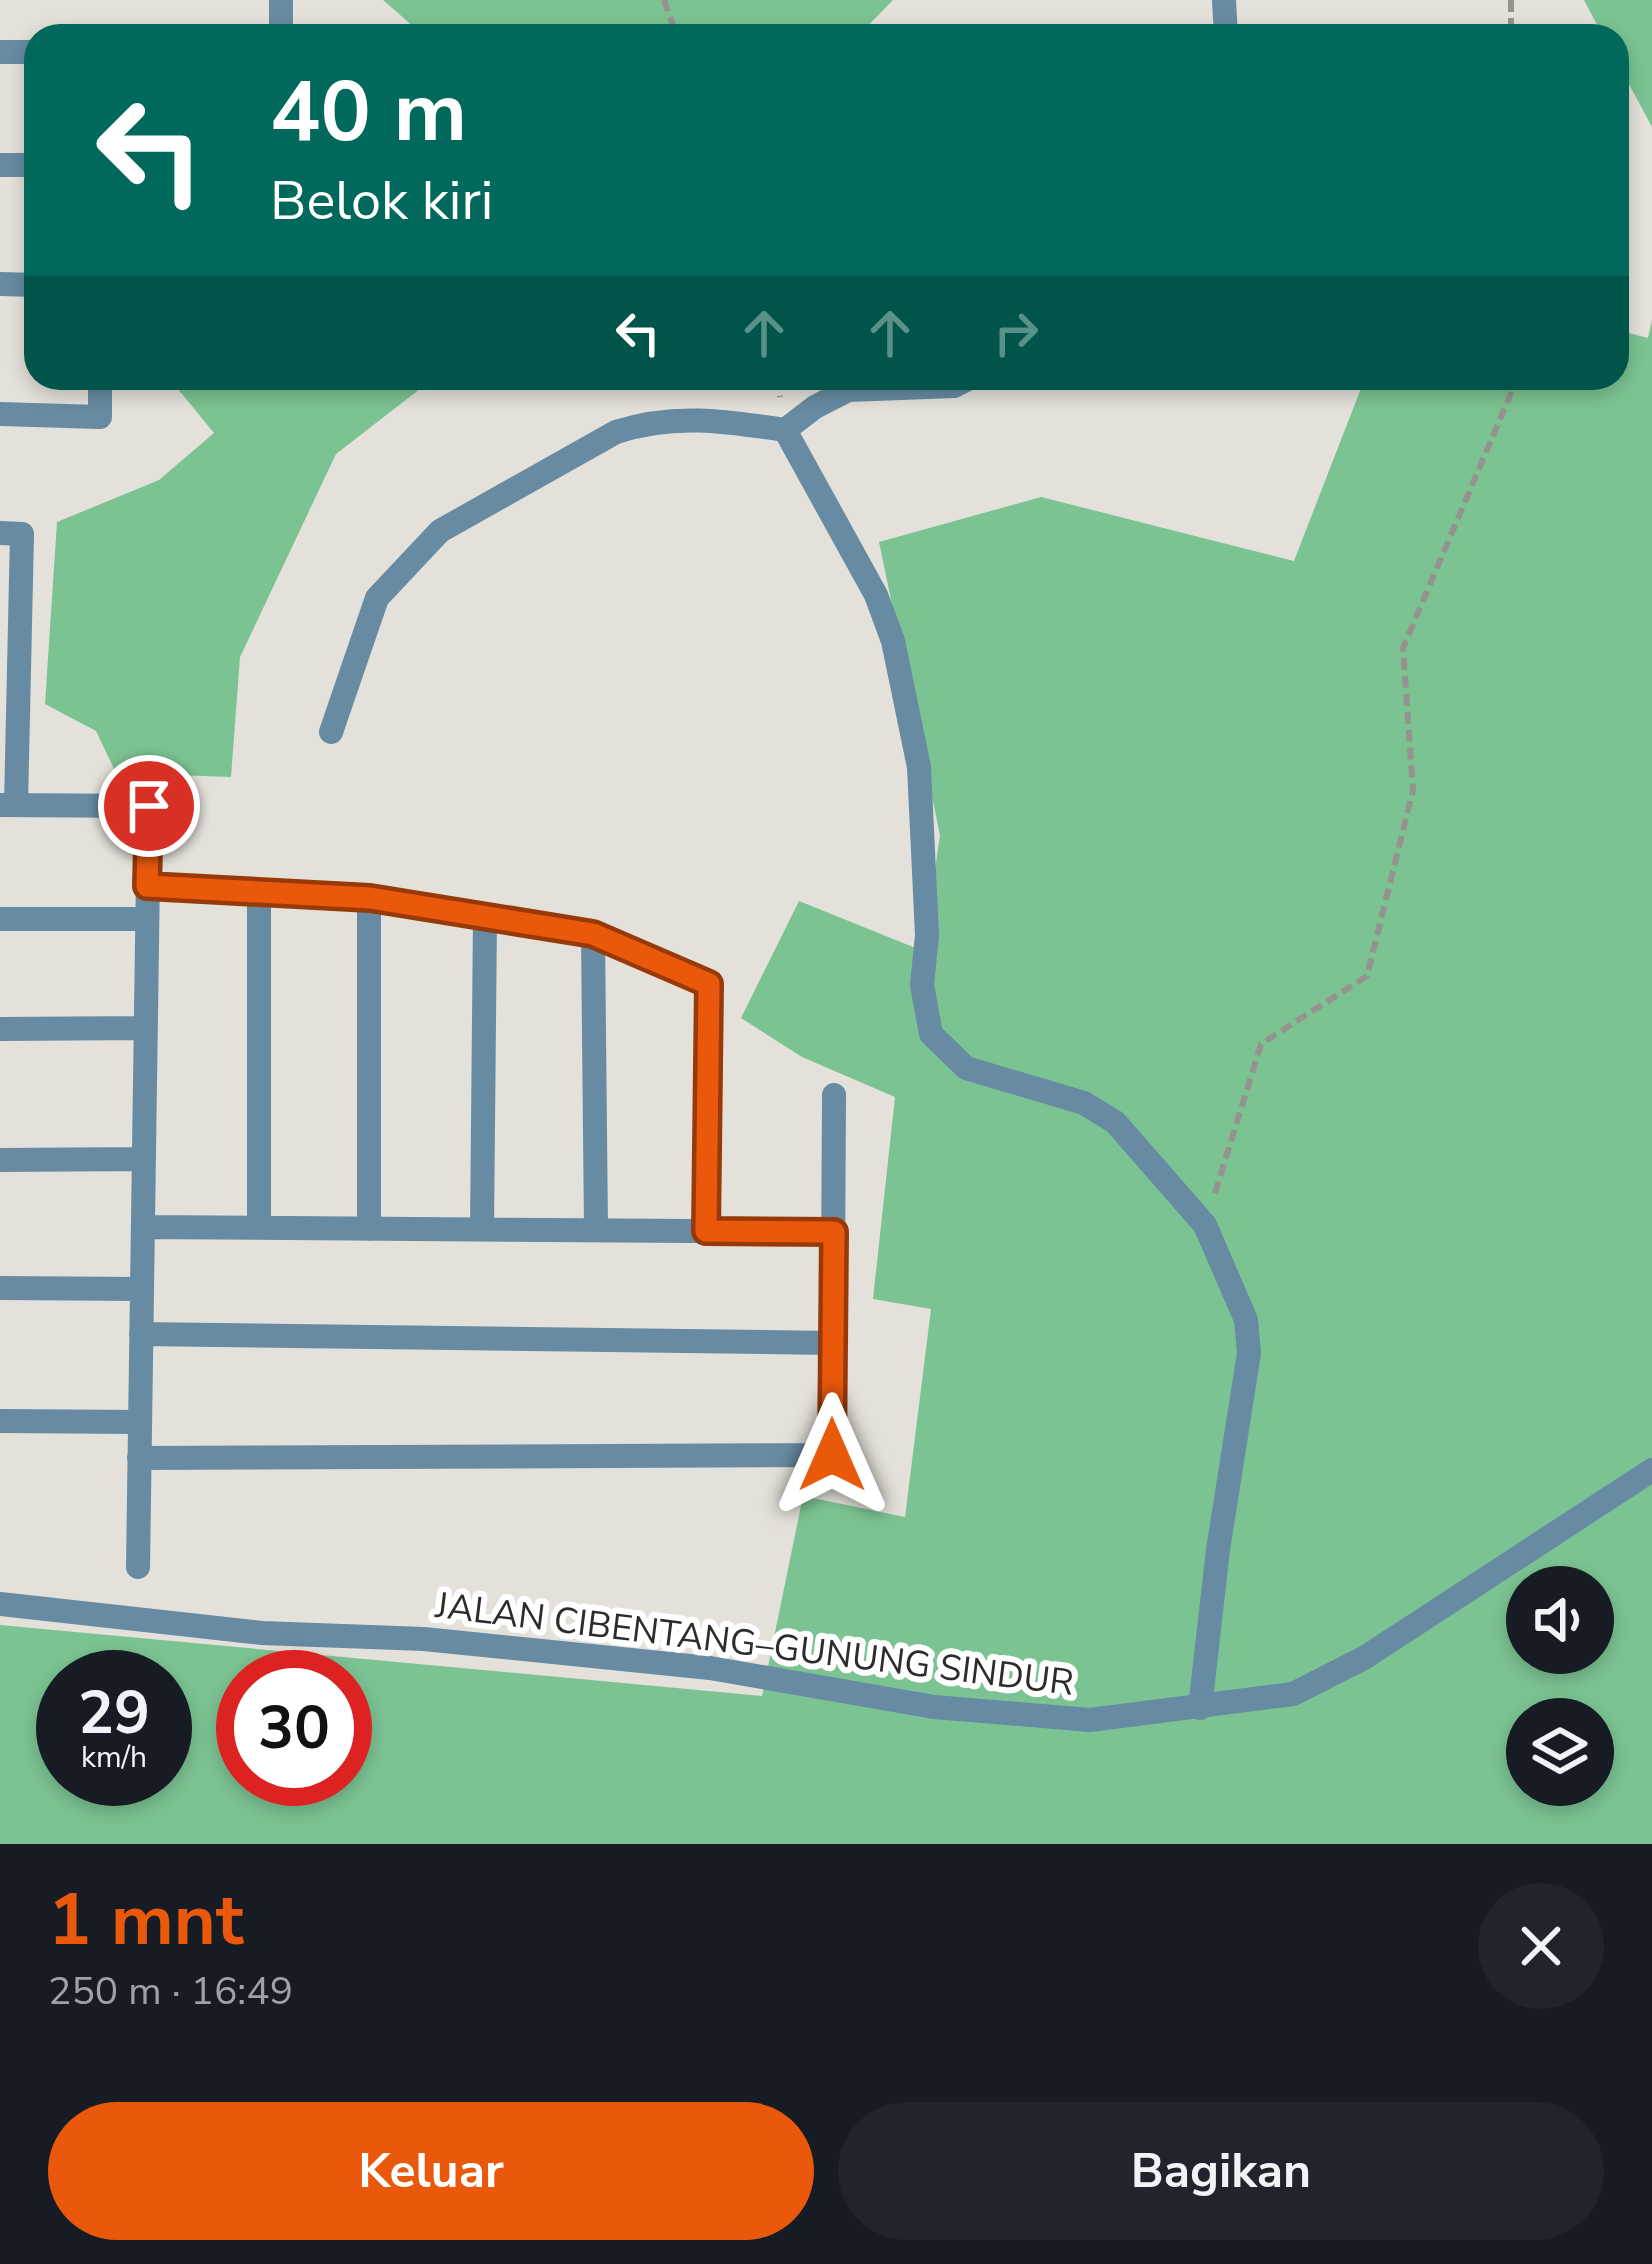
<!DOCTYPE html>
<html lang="id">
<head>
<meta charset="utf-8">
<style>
	body { margin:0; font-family:"Nunito Sans",sans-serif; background:#20242c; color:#f1f3f6; height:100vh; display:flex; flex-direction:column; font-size:45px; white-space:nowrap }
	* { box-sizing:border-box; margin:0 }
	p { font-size:39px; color:#9ea1a6 }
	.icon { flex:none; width:66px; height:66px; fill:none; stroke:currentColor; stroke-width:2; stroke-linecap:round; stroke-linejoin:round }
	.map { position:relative; height:1844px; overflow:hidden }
	.side { display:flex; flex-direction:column; background:#171b24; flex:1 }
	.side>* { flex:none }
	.hud { position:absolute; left:24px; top:24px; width:1605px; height:366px; border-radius:36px; box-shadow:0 6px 18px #0003; background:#00695c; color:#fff; overflow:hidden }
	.fabs { position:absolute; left:1506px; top:1566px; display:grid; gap:24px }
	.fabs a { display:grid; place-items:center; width:108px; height:108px; border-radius:50%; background:#171b24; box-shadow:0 6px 18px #0003; font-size:60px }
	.speed { position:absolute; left:36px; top:1650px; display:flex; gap:24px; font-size:60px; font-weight:700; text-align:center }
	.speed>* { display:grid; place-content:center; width:156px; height:156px; border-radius:50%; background:#171b24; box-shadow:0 6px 18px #0003; line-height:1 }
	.speed small { font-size:30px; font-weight:400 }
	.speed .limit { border:18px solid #d22; background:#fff; color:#111 }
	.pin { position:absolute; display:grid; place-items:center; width:102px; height:102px; color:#fff; margin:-51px; border:6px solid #fff; border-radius:50%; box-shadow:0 3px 12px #0007 }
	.me { position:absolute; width:132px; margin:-66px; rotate:0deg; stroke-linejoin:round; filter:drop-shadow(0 0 9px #0008) }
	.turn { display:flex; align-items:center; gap:42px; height:252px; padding:0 48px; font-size:54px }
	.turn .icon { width:156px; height:156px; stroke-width:2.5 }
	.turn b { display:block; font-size:84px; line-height:102px }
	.lanes { display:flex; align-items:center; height:114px; padding:0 48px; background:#0003; justify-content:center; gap:60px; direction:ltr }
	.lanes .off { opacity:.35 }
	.round { display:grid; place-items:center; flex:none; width:126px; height:126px; border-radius:63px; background:#20242c }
	.summary { display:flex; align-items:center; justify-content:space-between; height:204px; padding:0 48px }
	h1 { font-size:72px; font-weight:700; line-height:90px; color:#ea580c }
	.cta { display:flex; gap:24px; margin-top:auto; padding:24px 48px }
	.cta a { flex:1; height:138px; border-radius:72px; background:#ea580c; color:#fff; font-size:48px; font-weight:700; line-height:138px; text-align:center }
	.cta a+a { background:#20242c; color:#f1f3f6 }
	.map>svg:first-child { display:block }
	.green { fill:#7cc393; fill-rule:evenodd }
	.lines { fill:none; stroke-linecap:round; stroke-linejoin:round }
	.path { stroke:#95938d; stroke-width:6; stroke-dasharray:12 6; stroke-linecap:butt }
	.minor { stroke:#678ba2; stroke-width:24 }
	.tertiary { stroke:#678ba2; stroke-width:24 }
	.route-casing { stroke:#983908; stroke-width:30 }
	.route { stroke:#ea580c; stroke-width:21 }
	.labels { text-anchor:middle; stroke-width:12; stroke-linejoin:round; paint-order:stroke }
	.street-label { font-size:36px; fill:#2d2c29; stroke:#fff }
</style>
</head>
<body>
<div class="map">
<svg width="1652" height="1844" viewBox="0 0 1652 1844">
	<rect width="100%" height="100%" fill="#e3e1d9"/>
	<!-- green -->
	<path class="green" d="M383,0H893L858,36H424Z
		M1584,0H1652V127L1617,62V36H1603Z
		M1652,320V1844H0V1625L762,1696L803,1496L905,1517L931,1309L873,1299L895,1097L802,1057L741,1018L799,901L923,951L940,835L879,542L1041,497L1294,561L1365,378H1617V330L1648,338ZM1527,1587H1593V1653H1527ZM63,1677H165V1779H63ZM243,1677H345V1779H243ZM1527,1719H1593V1785H1527Z
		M169,378H434L336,454L240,657L231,777L116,773L96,731L45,704L57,522L159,480L214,433Z"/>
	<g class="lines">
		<!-- path -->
		<path class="path" d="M664,0L677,36
			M1511,0V36
			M777,378L780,397
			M1215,1193L1261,1044L1367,976L1413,790L1403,648L1512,391L1524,378"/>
		<!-- minor -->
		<path class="minor" d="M1224,0L1226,36
			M281,36V0
			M0,52H36
			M0,165H36
			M0,284L36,285
			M0,414L100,417V378
			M785,430L876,595L893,641L919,767L927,935L922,985L931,1034L966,1068L1084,1103L1115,1122L1205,1225L1246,1320L1249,1353L1218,1550L1200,1708
			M0,533L22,534L16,805
			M331,732L377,598L440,531L616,432C674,413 725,421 785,430L815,407L848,390L954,386L970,378
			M0,805L149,806L138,1567
			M147,887L369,898L593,934L709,984L706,1230
			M0,919H147
			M593,934L596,1230
			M0,1029L145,1028
			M0,1160L144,1159
			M143,1227L834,1232
			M259,1228V892
			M369,1229V898
			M482,1229L485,917
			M0,1288L141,1289
			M141,1334L833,1343
			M0,1421L140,1422
			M139,1458L832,1455L834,1095"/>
		<!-- tertiary -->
		<path class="tertiary" d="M0,1604L262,1633L424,1639L710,1668L934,1707L1090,1720L1293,1694L1364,1658L1652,1470"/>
	</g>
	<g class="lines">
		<defs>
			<path id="route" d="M149,806L147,886L370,898L593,934L709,984L706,1231L834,1232L832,1455"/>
		</defs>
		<!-- route casing -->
		<use href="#route" class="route-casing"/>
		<!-- route -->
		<use href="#route" class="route"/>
	</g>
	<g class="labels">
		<!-- street labels -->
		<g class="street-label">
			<text transform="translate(755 1643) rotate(7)" y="13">JALAN CIBENTANG–GUNUNG SINDUR</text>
		</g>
	</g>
</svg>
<div class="fabs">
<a><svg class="icon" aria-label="sound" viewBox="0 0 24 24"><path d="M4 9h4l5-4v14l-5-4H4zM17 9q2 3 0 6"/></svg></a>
<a><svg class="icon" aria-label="layers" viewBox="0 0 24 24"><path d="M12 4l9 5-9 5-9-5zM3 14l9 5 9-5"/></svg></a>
</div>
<div class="speed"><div>29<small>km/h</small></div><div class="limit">30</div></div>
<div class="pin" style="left:149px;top:806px;background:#d93025"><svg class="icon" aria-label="arrive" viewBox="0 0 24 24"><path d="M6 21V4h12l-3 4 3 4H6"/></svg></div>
<svg class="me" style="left:832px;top:1455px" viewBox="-20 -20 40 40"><path d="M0-17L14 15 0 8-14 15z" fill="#ea580c" stroke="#fff" stroke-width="4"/></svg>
<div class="hud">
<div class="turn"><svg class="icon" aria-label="left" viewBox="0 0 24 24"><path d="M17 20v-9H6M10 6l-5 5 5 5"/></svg><div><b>40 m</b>Belok kiri</div></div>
<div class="lanes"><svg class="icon" aria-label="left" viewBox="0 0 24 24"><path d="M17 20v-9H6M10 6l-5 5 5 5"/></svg><svg class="icon off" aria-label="ahead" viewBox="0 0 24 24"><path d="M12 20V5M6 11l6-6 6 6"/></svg><svg class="icon off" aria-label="ahead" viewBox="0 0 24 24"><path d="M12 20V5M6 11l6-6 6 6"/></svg><svg class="icon off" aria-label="right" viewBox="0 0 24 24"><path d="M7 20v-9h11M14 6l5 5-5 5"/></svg></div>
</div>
</div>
<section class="side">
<div class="summary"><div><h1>1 mnt</h1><p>250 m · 16:49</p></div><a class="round"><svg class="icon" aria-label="close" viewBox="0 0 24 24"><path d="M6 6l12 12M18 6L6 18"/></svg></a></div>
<div class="cta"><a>Keluar</a><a>Bagikan</a></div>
</section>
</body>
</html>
